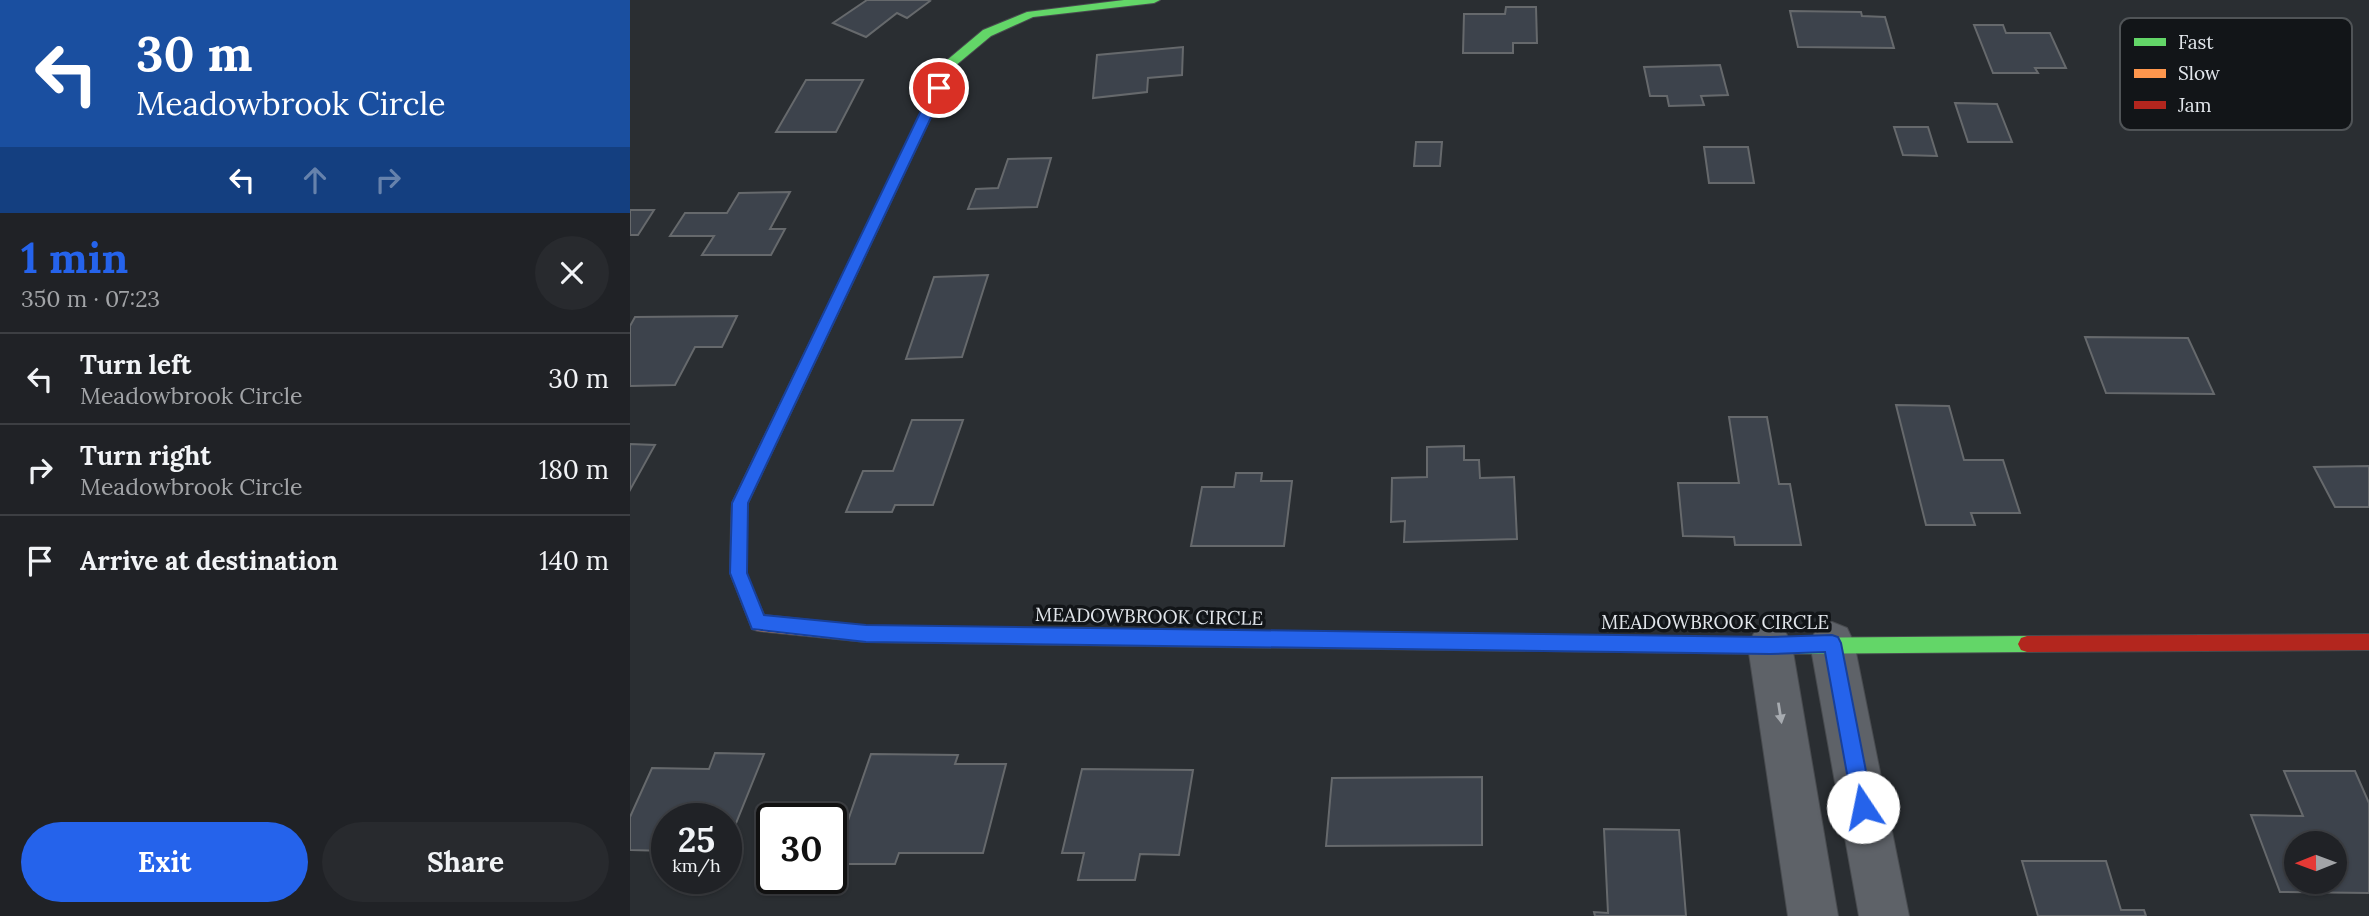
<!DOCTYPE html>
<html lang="en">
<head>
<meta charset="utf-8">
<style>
	body { margin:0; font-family:Lora,serif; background:#282a2e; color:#f1f3f6; height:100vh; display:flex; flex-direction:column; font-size:26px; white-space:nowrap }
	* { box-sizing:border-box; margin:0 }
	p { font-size:23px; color:#a2a4a7 }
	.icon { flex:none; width:38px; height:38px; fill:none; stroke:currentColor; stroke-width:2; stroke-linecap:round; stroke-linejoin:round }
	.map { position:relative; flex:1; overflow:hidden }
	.drawer { display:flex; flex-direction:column; background:#202226; width:630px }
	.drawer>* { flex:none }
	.banner { background:#1a4fa0; color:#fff; overflow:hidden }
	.needle { width:46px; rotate:269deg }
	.buttons { position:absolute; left:1654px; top:831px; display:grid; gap:14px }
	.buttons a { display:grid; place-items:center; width:63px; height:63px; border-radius:50%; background:#202226; box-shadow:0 2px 5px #0004,0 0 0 2px #3d3f43; font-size:35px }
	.speed { position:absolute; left:21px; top:803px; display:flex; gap:14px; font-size:35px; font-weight:700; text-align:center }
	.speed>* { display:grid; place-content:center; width:91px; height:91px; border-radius:50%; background:#202226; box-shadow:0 2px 5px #0004,0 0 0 2px #3d3f43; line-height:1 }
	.speed small { font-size:18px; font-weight:400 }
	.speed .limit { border:4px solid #111; border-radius:10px; background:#fff; color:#111 }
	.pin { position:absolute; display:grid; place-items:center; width:60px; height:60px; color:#fff; margin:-30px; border:4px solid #fff; border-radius:50%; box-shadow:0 2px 7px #0007 }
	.me { position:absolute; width:77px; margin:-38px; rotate:349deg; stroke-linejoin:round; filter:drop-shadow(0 0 5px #0008) }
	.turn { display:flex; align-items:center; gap:24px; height:147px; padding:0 21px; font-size:32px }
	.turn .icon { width:91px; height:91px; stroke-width:2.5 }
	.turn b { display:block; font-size:49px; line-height:60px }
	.lanes { display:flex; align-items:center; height:66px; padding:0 21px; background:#0003; justify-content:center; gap:35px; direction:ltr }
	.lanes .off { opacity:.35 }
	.round { display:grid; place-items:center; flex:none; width:74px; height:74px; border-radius:37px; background:#282a2e }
	.overview { display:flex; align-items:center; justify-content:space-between; height:119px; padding:0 21px }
	h1 { font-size:42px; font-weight:700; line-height:52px; color:#2563eb }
	.primary-button { display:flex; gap:14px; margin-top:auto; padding:14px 21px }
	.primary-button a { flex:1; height:80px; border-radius:42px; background:#2563eb; color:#fff; font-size:28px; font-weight:700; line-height:80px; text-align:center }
	.primary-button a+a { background:#282a2e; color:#f1f3f6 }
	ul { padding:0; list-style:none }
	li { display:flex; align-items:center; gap:21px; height:91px; padding:0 21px; border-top:2px solid #3d3f43 }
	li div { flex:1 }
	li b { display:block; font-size:26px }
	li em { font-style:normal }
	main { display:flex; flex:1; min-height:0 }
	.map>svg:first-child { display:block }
	.building { fill:#3d434c; stroke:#66696c; stroke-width:2; fill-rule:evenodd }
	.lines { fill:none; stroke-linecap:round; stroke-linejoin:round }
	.street-casing { stroke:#484b4f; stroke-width:2 }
	.fast-casing { stroke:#484b4f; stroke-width:2 }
	.slow-casing { stroke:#484b4f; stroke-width:2 }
	.jam-casing { stroke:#484b4f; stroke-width:2 }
	.street { fill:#5e6268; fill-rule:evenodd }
	.fast { fill:#63d668; fill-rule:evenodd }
	.slow { fill:#ff974d; fill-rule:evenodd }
	.jam { fill:#b3261e; fill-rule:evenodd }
	.oneway { fill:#a7abb0 }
	.route { fill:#2563eb; stroke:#184099; stroke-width:2 }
	.labels { text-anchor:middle; stroke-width:7; stroke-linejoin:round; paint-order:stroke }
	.street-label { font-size:19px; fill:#e2e6eb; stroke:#121518 }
	.key { fill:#121518; stroke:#505457; stroke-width:2 }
	.key-label { font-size:19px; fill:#e2e6eb }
</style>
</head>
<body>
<main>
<section class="drawer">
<div class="banner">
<div class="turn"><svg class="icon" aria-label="left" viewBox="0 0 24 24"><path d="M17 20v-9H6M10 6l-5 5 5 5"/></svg><div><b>30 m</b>Meadowbrook Circle</div></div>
<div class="lanes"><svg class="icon" aria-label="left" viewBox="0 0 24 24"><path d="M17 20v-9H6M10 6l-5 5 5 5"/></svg><svg class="icon off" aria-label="ahead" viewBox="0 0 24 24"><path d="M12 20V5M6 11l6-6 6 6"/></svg><svg class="icon off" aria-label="right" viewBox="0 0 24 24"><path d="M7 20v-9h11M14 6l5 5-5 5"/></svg></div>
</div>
<div class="overview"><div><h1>1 min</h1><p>350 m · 07:23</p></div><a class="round"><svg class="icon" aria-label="close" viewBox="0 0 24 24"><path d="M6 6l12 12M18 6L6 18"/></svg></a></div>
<ul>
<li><svg class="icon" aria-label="left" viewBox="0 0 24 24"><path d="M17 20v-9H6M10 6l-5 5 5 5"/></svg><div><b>Turn left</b><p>Meadowbrook Circle</p></div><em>30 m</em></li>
<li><svg class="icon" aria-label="right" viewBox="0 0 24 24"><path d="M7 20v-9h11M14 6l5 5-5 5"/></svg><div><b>Turn right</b><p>Meadowbrook Circle</p></div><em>180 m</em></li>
<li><svg class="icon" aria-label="arrive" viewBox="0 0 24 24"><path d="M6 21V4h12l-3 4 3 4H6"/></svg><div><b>Arrive at destination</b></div><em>140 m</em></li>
</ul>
<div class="primary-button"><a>Exit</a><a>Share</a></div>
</section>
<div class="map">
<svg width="1739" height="916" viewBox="0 0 1739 916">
	<rect width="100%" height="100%" fill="#2a2e32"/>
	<!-- building -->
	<path class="building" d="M237,0H298L300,1L277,18L267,13L236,37L203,23Z
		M876,7H906L907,43H883V53H833L834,14H875Z
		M1160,11L1231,12L1232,16L1255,17L1264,48L1168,47Z
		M1344,25H1373L1376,33H1420L1436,68H1405L1408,73H1363Z
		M553,47L552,75L518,78L517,92L463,98L467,55Z
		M1090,65L1098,95L1071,96L1074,105L1039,106L1037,96H1020L1014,67Z
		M176,80H233L206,132H146Z
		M1325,103L1367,104L1382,142H1338Z
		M1264,127H1298L1307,156L1273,155Z
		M786,142H812L810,166H784Z
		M1074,147H1118L1124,183H1079Z
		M421,158L407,207L338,209L346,189L368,188L378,159Z
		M160,192L140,229H155L141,255H72L84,236H40L55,213H97L109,193Z
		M0,210H24L8,235H0Z
		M358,275L332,357L276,359L304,277Z
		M107,316L92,347H65L45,385L0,386V326L5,317Z
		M1455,337L1558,338L1584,394L1476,393Z
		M1266,405L1319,406L1334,460H1373L1390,513H1341L1345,525H1296Z
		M1099,417H1137L1149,484H1160L1171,545H1105L1104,537L1053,536L1048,483H1109Z
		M282,420H333L303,505H265L262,512H216L233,471H263Z
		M0,444L25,445L0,490Z
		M834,446V460H849L850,478L884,477L887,539L774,542L775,521L761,522L762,478L797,477V447Z
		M1739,466V507H1705L1684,467Z
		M606,473H632L631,481H662L654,546H561L572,487H604Z
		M85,753L134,754L96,848V819H37V851L0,850V817L22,768L79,769Z
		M241,754L328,755L325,764H376L353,853H269L265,864H203Z
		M452,769L563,770L549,855L510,854L505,880H448L454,853H432Z
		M1654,771H1725L1739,803V893L1650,892L1621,815L1673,816ZM1666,844H1704V882H1666Z
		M852,777V845L696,846L702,778Z
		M974,829L1049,830L1056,916H965L964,912L978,913Z
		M1392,861H1476L1491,910H1514L1516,916H1408Z"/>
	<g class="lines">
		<defs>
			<path id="street" d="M1202,622L1217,628L1224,643L1279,916H1229L1180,643L1187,628Z
				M1140,625L1155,631L1162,646L1208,916H1158L1118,646L1125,631Z"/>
			<path id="fast" d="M494,0H530L524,3L403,17L361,36L325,66L221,286L214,291L209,290L207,286L316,61L353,30L397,12Z
				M513,630L1140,638L1397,636L1403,638L1406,644L1403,650L1397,652L1140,654L513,646L507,644L504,638L507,632Z"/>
			<path id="slow" d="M109,518L115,520L117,525L116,573L134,615L236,626L513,630L519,632L522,638L519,644L513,646L236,642L128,631L122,629L100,573L101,525L103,520Z"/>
			<path id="jam" d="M214,281L221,286L118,503L115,530L109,532L103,530L101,525L102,503L207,286Z
				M1739,634V650L1397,652L1391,650L1388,644L1391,638L1397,636Z"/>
		</defs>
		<!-- street casing -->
		<use href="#street" class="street-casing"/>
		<!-- fast casing -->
		<use href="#fast" class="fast-casing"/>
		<!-- slow casing -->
		<use href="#slow" class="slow-casing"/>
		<!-- jam casing -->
		<use href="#jam" class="jam-casing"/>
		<!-- street -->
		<use href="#street" class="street"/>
		<!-- fast -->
		<use href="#fast" class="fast"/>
		<!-- slow -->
		<use href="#slow" class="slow"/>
		<!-- jam -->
		<use href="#jam" class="jam"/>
	</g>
	<!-- one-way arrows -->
	<defs><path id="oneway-solid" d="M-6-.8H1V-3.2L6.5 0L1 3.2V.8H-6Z" transform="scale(1.75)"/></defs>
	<use class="oneway" href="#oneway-solid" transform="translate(1150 713) rotate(81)"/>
	<!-- route -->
	<path class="route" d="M309,84L315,88L118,503L117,573L134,615L236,625L1140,637L1202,635L1208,637L1211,643L1243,807L1240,814L1233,817L1226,814L1223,807L1195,652L1140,654L236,642L122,629L100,573L102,503L302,88Z"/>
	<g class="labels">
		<!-- street labels -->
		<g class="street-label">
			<text transform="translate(519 616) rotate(1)" y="7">MEADOWBROOK CIRCLE</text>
			<text x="1085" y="629">MEADOWBROOK CIRCLE</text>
		</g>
	</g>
	<!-- legend -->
	<rect x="1490" y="18" width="232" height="112" rx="10" class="key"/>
	<rect x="1504" y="38" width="32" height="8" fill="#63d668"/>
	<rect x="1504" y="69" width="32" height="9" fill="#ff974d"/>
	<rect x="1504" y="101" width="32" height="8" fill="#b3261e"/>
	<g class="key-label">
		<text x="1548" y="49">Fast</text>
		<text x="1548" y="80">Slow</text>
		<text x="1548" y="112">Jam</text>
	</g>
</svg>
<div class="buttons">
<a><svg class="needle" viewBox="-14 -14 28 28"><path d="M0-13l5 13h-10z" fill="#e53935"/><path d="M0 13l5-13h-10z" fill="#a2a4a7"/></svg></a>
</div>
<div class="speed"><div>25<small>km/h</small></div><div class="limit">30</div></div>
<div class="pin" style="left:309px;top:88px;background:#d93025"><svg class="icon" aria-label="arrive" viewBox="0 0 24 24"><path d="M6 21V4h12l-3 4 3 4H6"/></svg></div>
<svg class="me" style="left:1233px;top:807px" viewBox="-20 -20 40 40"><circle r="19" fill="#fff"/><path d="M0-13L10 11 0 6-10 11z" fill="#2563eb"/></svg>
</div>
</main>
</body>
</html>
